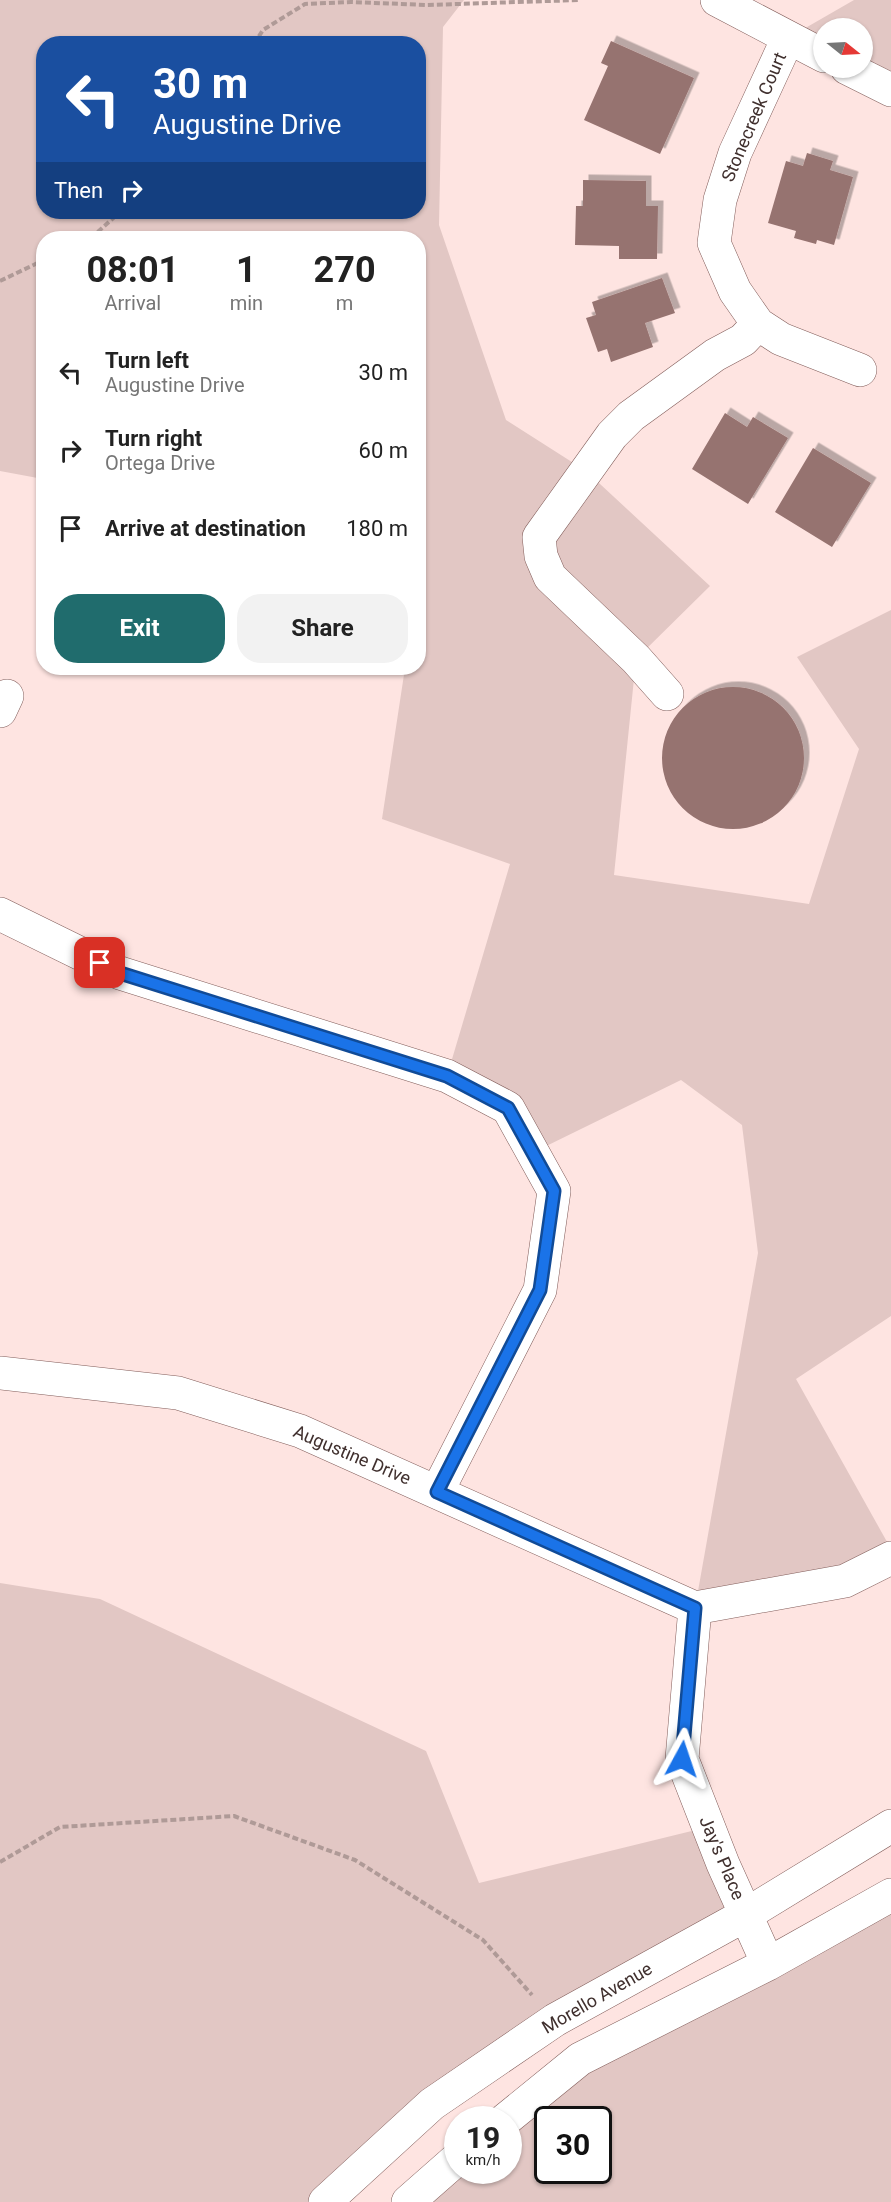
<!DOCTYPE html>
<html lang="en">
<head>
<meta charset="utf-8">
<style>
	body { margin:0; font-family:Roboto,sans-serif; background:#f2f2f2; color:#222; height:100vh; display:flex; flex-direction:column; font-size:22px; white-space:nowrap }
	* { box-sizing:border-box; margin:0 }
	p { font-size:20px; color:#767676 }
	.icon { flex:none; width:33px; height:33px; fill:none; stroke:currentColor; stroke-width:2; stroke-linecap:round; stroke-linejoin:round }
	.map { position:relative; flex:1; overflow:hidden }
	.panel { position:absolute; left:36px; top:231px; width:390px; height:444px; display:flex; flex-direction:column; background:#fff; border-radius:24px; box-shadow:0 2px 4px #0004 }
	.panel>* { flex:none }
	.hud { position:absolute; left:36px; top:36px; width:390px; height:183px; border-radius:24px; box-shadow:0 2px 4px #0004; background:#1a4fa0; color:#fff; overflow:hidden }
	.needle { width:39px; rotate:108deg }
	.tools { position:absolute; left:813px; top:18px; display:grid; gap:12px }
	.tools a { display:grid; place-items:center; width:60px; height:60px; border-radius:50%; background:#fff; box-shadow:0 2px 4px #0004; font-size:30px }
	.speed { position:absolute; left:444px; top:2106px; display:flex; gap:12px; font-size:30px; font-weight:700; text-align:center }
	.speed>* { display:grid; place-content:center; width:78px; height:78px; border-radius:50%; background:#fff; box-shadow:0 2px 4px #0004; line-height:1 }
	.speed small { font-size:15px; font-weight:400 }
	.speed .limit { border:3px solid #111; border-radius:9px; background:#fff; color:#111 }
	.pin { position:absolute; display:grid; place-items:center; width:51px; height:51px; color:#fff; margin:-26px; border-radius:12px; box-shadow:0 3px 9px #0006 }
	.me { position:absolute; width:66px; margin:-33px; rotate:5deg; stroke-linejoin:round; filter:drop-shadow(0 0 4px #0008) }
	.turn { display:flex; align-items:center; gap:21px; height:126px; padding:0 18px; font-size:27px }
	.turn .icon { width:78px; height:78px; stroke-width:2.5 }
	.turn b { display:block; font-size:42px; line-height:51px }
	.then { display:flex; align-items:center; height:57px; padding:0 18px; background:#0003; gap:12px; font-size:22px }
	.eta { display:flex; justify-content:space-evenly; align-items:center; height:102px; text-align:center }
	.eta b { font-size:36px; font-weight:700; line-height:42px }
	.cta { display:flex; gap:12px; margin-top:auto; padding:12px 18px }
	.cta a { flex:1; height:69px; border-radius:24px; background:#206c6d; color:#fff; font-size:24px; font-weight:700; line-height:69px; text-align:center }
	.cta a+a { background:#f2f2f2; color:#222 }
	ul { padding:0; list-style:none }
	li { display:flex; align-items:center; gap:18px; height:78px; padding:0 18px }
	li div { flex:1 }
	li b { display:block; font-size:22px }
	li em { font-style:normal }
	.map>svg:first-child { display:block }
	.green { fill:#e2c7c4; fill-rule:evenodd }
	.building { fill:#967370; filter:url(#shadow) }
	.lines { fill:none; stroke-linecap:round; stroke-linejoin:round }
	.minor-casing { stroke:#825d5a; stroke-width:34 }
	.path { stroke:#af9a97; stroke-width:4; stroke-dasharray:6 3; stroke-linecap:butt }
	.minor { stroke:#fff; stroke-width:33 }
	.route-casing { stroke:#114b97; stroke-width:15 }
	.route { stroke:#1a73e8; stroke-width:10 }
	.labels { text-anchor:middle; stroke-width:6; stroke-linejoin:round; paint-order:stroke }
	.street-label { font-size:18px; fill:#40302e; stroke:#fff }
</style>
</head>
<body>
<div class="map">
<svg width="891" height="2202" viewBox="0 0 891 2202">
	<defs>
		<filter id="shadow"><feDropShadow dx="5.5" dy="-5.5" stdDeviation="0" flood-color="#0004"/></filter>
	</defs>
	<rect width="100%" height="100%" fill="#fee4e1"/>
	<!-- green -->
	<path class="green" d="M0,0H464L443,27L439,225L506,420L586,471L710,586L636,659L614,875L809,904L859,749L797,657L891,610V1316L796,1379L891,1549V1558L695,1608L758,1253L742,1125L681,1080L532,1153L447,1076L510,864L382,819L405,668H418V238H44L43,479L0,471ZM44,44H418V212H44Z
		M854,0H891V90L862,68V28H824L823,56L788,38Z
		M0,1583L100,1599L426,1751L479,1883L708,1827L742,1917L555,2020L325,2202H0Z
		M891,1895V2202H408L458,2170H508V2120ZM548,2120H598V2170H548Z"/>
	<!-- building -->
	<path class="building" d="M611,41L694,78L660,154L584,120L608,66L601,63Z
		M807,153L833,161L830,170L853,177L834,245L817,240L816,244L794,238L796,231L768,223L786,161L803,166Z
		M583,180L646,181V206H658L657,259H619V246L575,245L576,206H583Z
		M662,278L675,313L645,323L653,347L611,362L607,349L598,352L586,318L596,315L592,302Z
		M725,413L747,427L753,417L788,438L748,504L692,469Z
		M813,448L871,483L832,547L775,512Z
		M662 758a71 71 0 1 1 142 0a71 71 0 1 1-142 0Z"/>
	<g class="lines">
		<defs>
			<path id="minor" d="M717,0L824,56
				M788,38L735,153L720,200L714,243L735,291L758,324L781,339L860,370
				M847,68L891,90
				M667,694L636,659L550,577L541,556L539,537L612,435L631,416L715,355L743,340L758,324
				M0,711L7,696
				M0,914L120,973L447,1076L508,1108L554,1191L540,1290L437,1492
				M0,1373L178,1393L300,1431L695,1608L845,1581L891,1558
				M695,1608L682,1759L723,1864L768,1964
				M505,2120L580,2059L768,1964L891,1895
				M325,2202L432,2104L555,2020L747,1914L891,1826
				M408,2202L458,2158"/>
		</defs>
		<!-- minor casing -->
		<use href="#minor" class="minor-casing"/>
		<!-- path -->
		<path class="path" d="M254,44L263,30L305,4L351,2L427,5L579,0
			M91,238L120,212
			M0,281L44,260
			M0,1862L60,1827L234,1816L355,1860L483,1940L532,1995"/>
		<!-- minor -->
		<use href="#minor" class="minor"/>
	</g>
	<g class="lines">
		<defs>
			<path id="route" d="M100,963L120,973L447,1076L508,1108L554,1191L540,1290L437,1492L695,1608L682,1759"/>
		</defs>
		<!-- route casing -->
		<use href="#route" class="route-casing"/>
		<!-- route -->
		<use href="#route" class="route"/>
	</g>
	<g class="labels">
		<!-- street labels -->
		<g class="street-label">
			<text transform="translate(754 117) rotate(-67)" y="6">Stonecreek Court</text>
			<text transform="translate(352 1455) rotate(23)" y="6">Augustine Drive</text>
			<text transform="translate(722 1858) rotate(67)" y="6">Jay's Place</text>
			<text transform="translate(597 1998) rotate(-30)" y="6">Morello Avenue</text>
		</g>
	</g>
</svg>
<div class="tools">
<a><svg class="needle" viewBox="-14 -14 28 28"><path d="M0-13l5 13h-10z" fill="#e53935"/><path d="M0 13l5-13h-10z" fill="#767676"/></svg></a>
</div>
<div class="speed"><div>19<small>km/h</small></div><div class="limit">30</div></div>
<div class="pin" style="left:100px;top:963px;background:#d93025"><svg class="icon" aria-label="arrive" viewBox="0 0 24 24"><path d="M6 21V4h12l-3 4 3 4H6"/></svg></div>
<svg class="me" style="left:682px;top:1759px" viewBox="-20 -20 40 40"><path d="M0-17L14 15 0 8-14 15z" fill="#1a73e8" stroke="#fff" stroke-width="4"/></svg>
<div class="hud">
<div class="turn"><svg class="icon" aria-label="left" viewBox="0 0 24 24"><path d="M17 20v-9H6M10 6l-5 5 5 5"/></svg><div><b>30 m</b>Augustine Drive</div></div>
<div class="then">Then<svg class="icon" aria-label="right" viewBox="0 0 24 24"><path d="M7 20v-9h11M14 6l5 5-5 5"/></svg></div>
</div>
<section class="panel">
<div class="eta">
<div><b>08:01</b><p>Arrival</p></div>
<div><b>1</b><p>min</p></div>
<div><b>270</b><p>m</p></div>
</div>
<ul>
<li><svg class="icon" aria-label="left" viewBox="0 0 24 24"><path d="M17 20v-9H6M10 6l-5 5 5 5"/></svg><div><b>Turn left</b><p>Augustine Drive</p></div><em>30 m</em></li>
<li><svg class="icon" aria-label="right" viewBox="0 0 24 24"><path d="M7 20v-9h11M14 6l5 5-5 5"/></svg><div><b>Turn right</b><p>Ortega Drive</p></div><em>60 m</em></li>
<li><svg class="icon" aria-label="arrive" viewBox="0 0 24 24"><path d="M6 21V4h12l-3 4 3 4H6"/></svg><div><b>Arrive at destination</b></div><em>180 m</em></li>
</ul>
<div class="cta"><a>Exit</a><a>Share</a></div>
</section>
</div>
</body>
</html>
